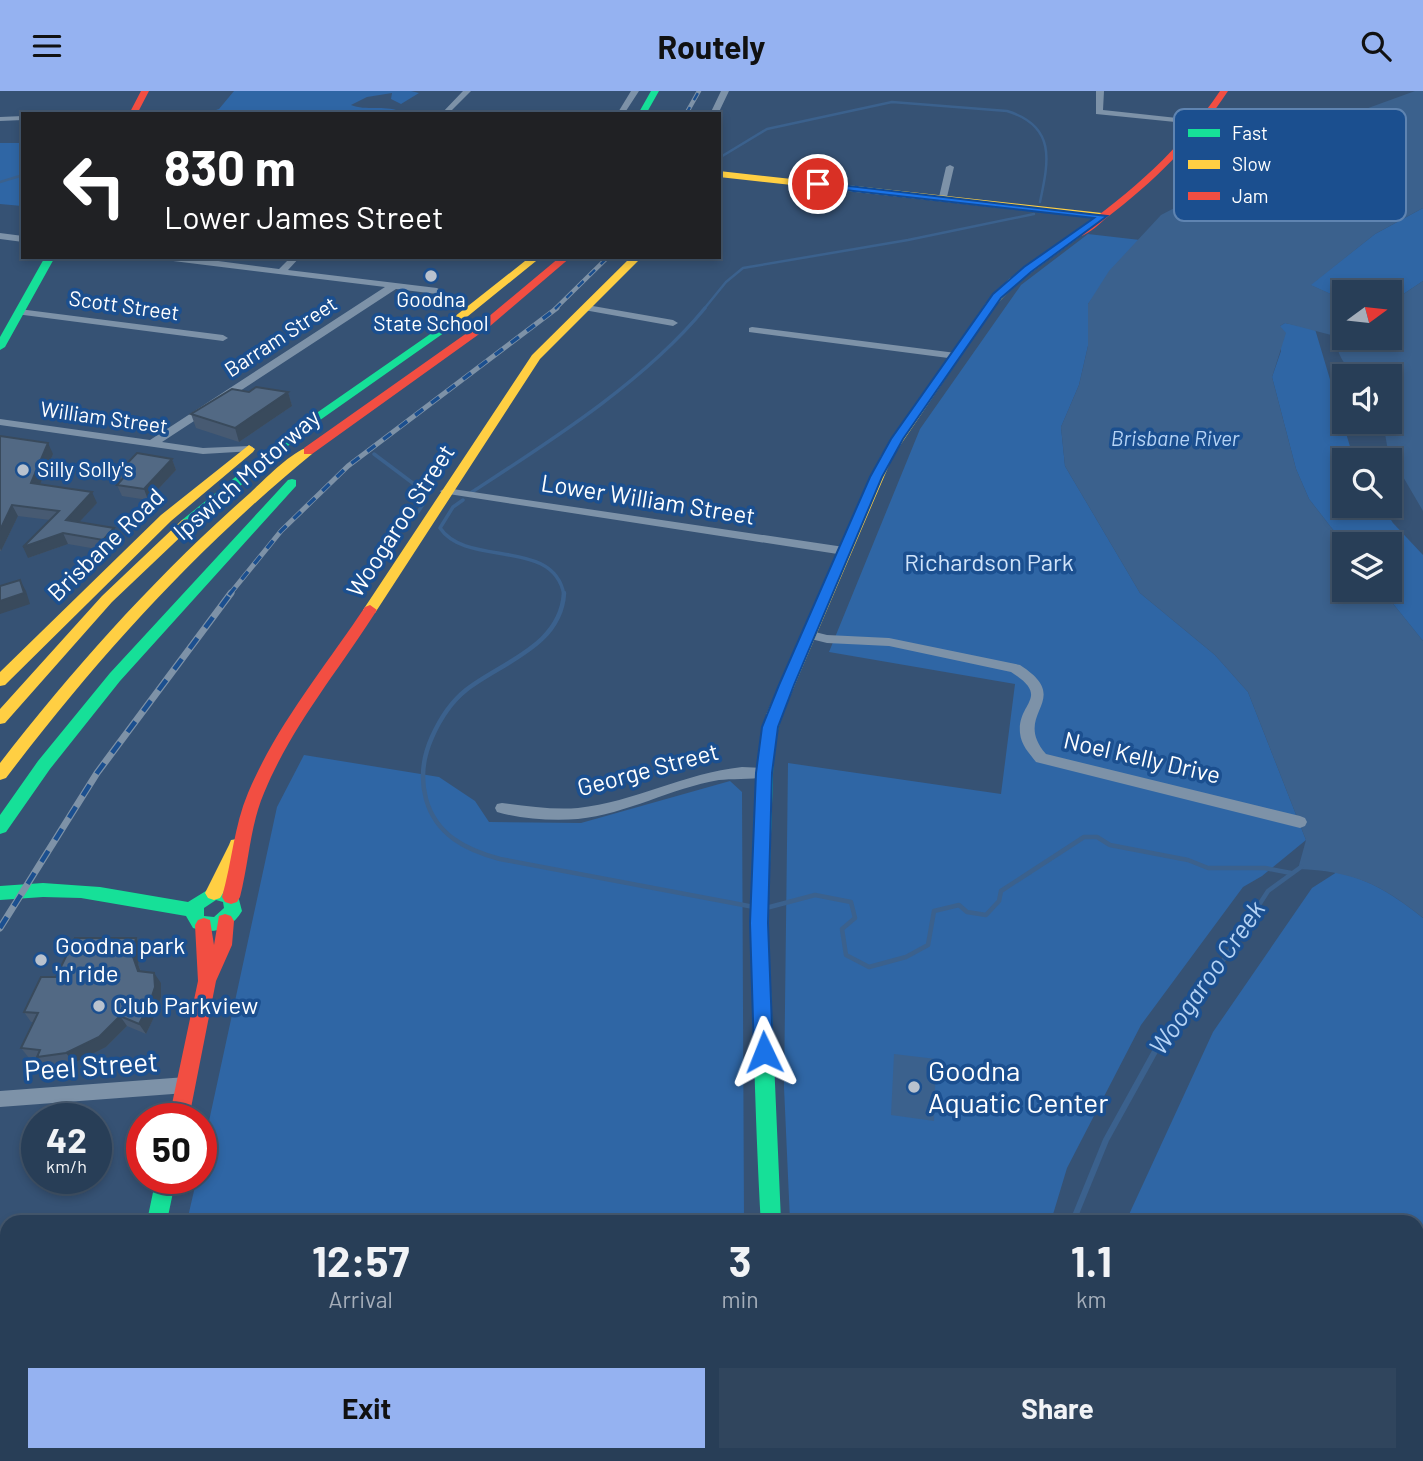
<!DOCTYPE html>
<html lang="en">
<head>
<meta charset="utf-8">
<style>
	body { margin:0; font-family:Barlow,sans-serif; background:#30455d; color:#f1f3f6; height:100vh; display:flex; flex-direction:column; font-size:26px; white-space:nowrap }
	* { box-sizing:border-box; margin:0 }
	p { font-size:23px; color:#a5aeba }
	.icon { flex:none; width:38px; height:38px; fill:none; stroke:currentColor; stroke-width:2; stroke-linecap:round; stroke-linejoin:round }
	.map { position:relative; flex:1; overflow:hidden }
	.panel { position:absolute; left:0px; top:1124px; width:1424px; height:247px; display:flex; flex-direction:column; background:#283e57; border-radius:21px 21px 0 0; box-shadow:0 4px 10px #0003,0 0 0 2px #44576d }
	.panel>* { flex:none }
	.top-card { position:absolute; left:21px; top:21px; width:700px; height:147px; border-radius:0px; box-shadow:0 4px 10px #0003,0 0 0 2px #44576d; background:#202124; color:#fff; overflow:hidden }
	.needle { width:46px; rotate:75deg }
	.tools { position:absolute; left:1332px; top:189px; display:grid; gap:14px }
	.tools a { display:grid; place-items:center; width:70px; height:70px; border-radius:0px; background:#283e57; box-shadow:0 4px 10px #0003,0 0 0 2px #44576d; font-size:35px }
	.speed { position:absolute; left:21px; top:1012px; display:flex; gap:14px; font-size:35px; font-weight:700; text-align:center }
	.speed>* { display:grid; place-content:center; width:91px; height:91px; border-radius:50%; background:#283e57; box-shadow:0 4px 10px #0003,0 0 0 2px #44576d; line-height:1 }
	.speed small { font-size:18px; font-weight:400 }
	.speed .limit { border:10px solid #d22; background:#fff; color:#111 }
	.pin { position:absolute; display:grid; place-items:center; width:60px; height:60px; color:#fff; margin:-30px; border:4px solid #fff; border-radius:50%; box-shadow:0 2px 7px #0007 }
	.me { position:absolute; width:77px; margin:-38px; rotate:358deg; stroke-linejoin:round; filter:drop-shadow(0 0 5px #0008) }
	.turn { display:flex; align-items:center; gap:24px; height:147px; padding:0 28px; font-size:32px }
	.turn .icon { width:91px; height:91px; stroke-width:2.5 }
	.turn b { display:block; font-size:49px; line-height:60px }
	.eta { display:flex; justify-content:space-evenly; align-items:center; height:119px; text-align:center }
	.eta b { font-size:42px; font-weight:700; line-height:49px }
	.action { display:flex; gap:14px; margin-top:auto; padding:14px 28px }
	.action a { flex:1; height:80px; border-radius:0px; background:#95b2f1; color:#111; font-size:28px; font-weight:700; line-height:80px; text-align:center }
	.action a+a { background:#30455d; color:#f1f3f6 }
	header { display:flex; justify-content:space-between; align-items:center; height:91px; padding:0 28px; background:#95b2f1; color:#111; font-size:32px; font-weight:700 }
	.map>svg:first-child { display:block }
	.green { fill:#2f66a5 }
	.water { fill:#3b618d }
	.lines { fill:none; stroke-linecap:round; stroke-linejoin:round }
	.stream-far3 { stroke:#3b618d; stroke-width:2.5 }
	.stream-far2 { stroke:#3b618d; stroke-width:3.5 }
	.stream-far1 { stroke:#3b618d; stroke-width:4.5 }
	.stream { stroke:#3b618d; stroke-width:6 }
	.street { fill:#7d92a8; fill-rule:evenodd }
	.fast { fill:#16e098; fill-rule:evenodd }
	.slow { fill:#ffcf43; fill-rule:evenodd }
	.jam { fill:#f24e42; fill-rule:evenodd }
	.rail-far2-casing { stroke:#7e92a7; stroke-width:4.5 }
	.rail-far1-casing { stroke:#7e92a7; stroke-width:5 }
	.rail-casing { stroke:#7e92a7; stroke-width:7 }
	.rail-far2 { stroke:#1b4f8f; stroke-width:2.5; stroke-dasharray:8; stroke-linecap:butt }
	.rail-far1 { stroke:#1b4f8f; stroke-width:3.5; stroke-dasharray:10; stroke-linecap:butt }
	.rail { stroke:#1b4f8f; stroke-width:4.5; stroke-dasharray:13; stroke-linecap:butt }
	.wall { fill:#475a72 }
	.shaded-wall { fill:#394a5c }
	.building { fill:#526984; stroke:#394a5c; stroke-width:2 }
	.route { fill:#1a73e8; stroke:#114b97; stroke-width:2 }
	.poi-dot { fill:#b9c2ce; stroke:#1b4f8f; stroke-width:2.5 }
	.labels { text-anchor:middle; stroke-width:7; stroke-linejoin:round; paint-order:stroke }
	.far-poi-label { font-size:21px; fill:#fff; stroke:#1b4f8f }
	.far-street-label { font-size:21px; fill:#fff; stroke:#1b4f8f }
	.far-water-label { font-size:21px; font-style:italic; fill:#b5d3f5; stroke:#1b4f8f }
	.street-label { font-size:24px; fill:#fff; stroke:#1b4f8f }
	.park-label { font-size:24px; fill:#cfe3fa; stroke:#1b4f8f }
	.poi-label { font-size:24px; fill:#fff; stroke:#1b4f8f; text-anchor:start }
	.water-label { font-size:26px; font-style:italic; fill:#b5d3f5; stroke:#1b4f8f }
	.near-street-label { font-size:28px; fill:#fff; stroke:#1b4f8f }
	.near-poi-label { font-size:28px; fill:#fff; stroke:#1b4f8f; text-anchor:start }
	.key { fill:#1b4f8f; stroke:#5f84b1; stroke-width:2 }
	.key-label { font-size:19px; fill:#fff }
</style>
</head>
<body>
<header><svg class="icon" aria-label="menu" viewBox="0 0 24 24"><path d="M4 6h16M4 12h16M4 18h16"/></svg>Routely<svg class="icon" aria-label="search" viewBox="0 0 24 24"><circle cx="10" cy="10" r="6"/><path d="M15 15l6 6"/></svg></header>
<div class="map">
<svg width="1423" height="1370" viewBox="0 0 1423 1370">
	<rect width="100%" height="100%" fill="#365274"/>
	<!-- green -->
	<path class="green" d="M234,0H411L419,2L401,13L391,8L392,2L367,6L351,14C366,20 384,14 399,20L398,23L358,19L335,23H204L219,18Z
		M0,52H23L22,115L0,113Z
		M1423,117V190L1390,212V201H1344V209L1310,194L1375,143Z
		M1088,143L1140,149L1088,213V255L1079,294L1061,336L1065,375L1140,502L1215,564L1248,601L1306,749L1262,785L1243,796L1141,934L1067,1077L1051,1130H790L784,996L788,672L1001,703L1015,593L829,561L920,338L1021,194Z
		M1285,232L1315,238L1354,369H1344V415H1382L1393,432L1423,464V550L1382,499H1390V453H1344L1309,408L1296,378L1272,286L1281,260L1280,235Z
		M304,664L439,686L475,710L489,731L581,732L730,690L742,701L744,1130H187L197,1087H201V1067L277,716Z
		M1337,781C1371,789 1396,805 1423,827V1370H1036L1037,1363H1418V1130H1126L1213,941L1312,797Z
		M137,1363H745V1370H136Z
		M807,1363H931L927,1370H808Z"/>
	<!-- water -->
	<path class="water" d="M1415,0H1423V117L1375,143L1311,194L1344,209V247H1390V212L1423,190V420L1388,360L1383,331H1390V285H1356C1343,273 1337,263 1335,245L1285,232L1280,235L1286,242L1272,286L1296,378L1309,408L1344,453V499H1382L1423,550V827C1381,793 1352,780 1298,778L1306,749L1248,601L1215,564L1140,502L1065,375L1061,336L1079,294L1088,255V213L1109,180L1161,124L1230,88L1256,61L1299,34L1349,24Z
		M894,963L936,968L934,1030L891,1024Z"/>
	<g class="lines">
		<!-- stream-far3 -->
		<path class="stream-far3" d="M719,67L767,38L892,11L1007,20C1056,35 1049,69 1040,111
			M0,91L23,84
			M704,218L726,191L743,177L908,149L1034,123"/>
		<!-- stream-far2 -->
		<path class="stream-far2" d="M374,363L426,402L427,407L418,421
			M472,401C552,349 645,290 705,217
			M463,409L453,416L440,437C467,477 554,446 564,504"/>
		<!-- stream-far1 -->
		<path class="stream-far1" d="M564,502C561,555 502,571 466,599C451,611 440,628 432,646C423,666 420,686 426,708C436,744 466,759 500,768L754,816
			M766,817L815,804L851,811L855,827L842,838L846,864L869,876L906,866L928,854L934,820L959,814L967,821L986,824L999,810L1001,800L1084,746H1097L1110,754L1188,769L1208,777H1265L1291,782
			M1217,879L1268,800L1301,776"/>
		<!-- stream -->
		<path class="stream" d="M1073,1130L1106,1049L1164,944L1219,877
			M961,1370L965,1363"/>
		<!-- street -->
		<path class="street" d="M463,0H471L448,23H441Z
			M631,0H639L624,23H617Z
			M721,0H729L718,23H710Z
			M1096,0H1104L1103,19L1205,30L1209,32L1205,34L1096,23Z
			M23,25V29L0,30V26Z
			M950,74L954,76L947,106L943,108L939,106L946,76Z
			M0,142L23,145V151L0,148Z
			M161,166H188L279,178L291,166H300L288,179L437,197L442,200L437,203L396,198L162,351L203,357L249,355L253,356V360L203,363L0,334V328L150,349L385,196L165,169Z
			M587,214L673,229L678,232L673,235L584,219L582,217Z
			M19,218L223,244L228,247L223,250L16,223V219Z
			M752,236L956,262L961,265L956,268L749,241V237Z
			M446,397L844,456L850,460L844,464L442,402L440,400Z
			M807,539L827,544L889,547L1020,574C1076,610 1010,621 1046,663L1300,725L1305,727L1307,731L1305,735L1300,737L1036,671C1029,662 1021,654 1020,642C1017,611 1052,607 1011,581L889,555L827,552L803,546L801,543L803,540Z
			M742,676L764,677L771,682C764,690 732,687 719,689C671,697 627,723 578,728C552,730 521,728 497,721L495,717L497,713L502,712C527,715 553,719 578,717C634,711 685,682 742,676Z
			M186,986L192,988L195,994L192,1000L186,1002L0,1016V1000Z
			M7,1308V1328L0,1329V1309Z"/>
		<!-- fast -->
		<path class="fast" d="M651,0H659L646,23H638Z
			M45,166H55L5,256L0,259V246Z
			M449,230L458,232L313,334L192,435H182V429L305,330Z
			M292,388L296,389V395L120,590L50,678L6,741L0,743V724L38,670L110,582L288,389Z
			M774,619L782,624L774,654L768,832L781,1130H761C757,1074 737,629 774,619Z
			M43,792L100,796L188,811L214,795L237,801L242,820C231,839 213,844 193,837L186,825L81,807L43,806L0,809V795ZM216,809L223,811L224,817L214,826L204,825V817Z
			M156,1087H176L167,1130H147Z
			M95,1363H119L117,1370H93Z
			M771,1363H795V1370H771Z"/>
		<!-- slow -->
		<path class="slow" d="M719,80L1102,122L1107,125L1102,128L719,86Z
			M1074,142L1082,144L1017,192L994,216L893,365L782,624L779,628H769L766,624L881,365L986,212L1009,188Z
			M530,166H541L457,234H449V230Z
			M631,166H642L540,268L375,522H365L363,519L365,516L532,264Z
			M249,354L255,358L253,361L171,430L5,594L0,595V581L161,424Z
			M308,356L312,357V363C196,458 97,567 6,687L0,689V672C76,574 157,484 250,402C264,389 290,362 308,356Z
			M187,428L193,432L192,435L112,511L5,632L0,633V618L102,505L182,429Z
			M237,748L243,749L245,754L223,802L220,807L214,809L208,807L205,802L229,754L231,749Z"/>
		<!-- jam -->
		<path class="jam" d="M141,0H149L137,23H129Z
			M1220,0H1228C1194,51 1154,91 1105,128C1097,135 1085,147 1074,146V142C1131,102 1181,58 1220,0Z
			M560,166H571L489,236L312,363H304V357L481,232Z
			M370,514L377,519C339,579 291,636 264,702C250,735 249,771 240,806L237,811L231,813L225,811L222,806C232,771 234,735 248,702C276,635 325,576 365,516Z
			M225,823L231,825L234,830L232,854L216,890L189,1027H169L198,890L195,834L198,829L204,827L210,829L214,854L219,825Z"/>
		<defs>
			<path id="rail-far2" d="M686,23L699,0
				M555,218L608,166"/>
			<path id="rail-far1" d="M229,504L281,440L348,375L557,217"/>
			<path id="rail" d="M0,837L97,682L231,502"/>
		</defs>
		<!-- rail-far2 casing -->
		<use href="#rail-far2" class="rail-far2-casing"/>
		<!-- rail-far1 casing -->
		<use href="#rail-far1" class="rail-far1-casing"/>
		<!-- rail casing -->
		<use href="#rail" class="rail-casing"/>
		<!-- rail-far2 -->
		<use href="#rail-far2" class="rail-far2"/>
		<!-- rail-far1 -->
		<use href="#rail-far1" class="rail-far1"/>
		<!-- rail -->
		<use href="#rail" class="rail"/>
	</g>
	<!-- wall -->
	<path class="wall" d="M249,301H288L292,315L239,351L196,337L191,323Z
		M0,345L53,363L40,394L97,412L79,431L119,448L108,460L68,453L28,467L50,429L18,425L1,460H0Z
		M172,368L176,379L148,409L122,405L117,394L121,389L118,382Z
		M142,858L138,873L141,880L161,892V906L155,924L146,943L127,935L106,956L74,972L45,976L39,968L29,967L21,957L34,931H31L24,921L56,886Z"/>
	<!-- shaded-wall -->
	<path class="shaded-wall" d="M288,301L292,315L239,351L235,337Z
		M48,352L53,363L36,403L31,392Z
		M172,368L176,379L148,409L144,398Z
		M92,401L97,412L71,440L66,429Z
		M12,414L18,425L1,460L0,457V439Z
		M114,437L119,448L108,460L103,449Z
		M63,442L68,453L28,467L23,456Z
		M20,489L26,500L30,513L0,523V510Z
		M136,847L142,858L138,873L144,890L138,880L132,863Z
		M154,882L161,892V906L155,924L146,943L139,933Z
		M120,925L127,935L106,956L74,972L66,962Z
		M522,1363H525V1370H522Z"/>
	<!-- building -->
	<path class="building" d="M256,296L288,301L235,337L191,323L232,298L249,301Z
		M0,345L48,352L31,392L92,401L66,429L114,437L103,449L63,442L23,456L59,420L12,414L0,439Z
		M137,362L172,368L144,398L117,394L127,383L118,382Z
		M20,489L24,502L0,510V495Z
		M75,847H136L132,863L138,880L154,882L155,896L149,914L139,933L120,925L99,946L66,962L37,966L40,959L21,957L38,922L24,921L41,886H56Z
		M403,1363H522V1370H402Z"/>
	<!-- route -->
	<path class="route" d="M815,91L1107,125L1031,181L1001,207L903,348L882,386L794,594L778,636L772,682L768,832L773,961L771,967L764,970L757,967L754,961L750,832L756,682L762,636L779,594L870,386L891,348L993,203L1024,176L1094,127L818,96Z"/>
	<!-- markers -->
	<g class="poi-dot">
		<circle cx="431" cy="185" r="7"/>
		<circle cx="23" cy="379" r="7"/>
		<circle cx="41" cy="869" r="7"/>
		<circle cx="99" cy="915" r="7"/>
		<circle cx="914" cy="996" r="7"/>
	</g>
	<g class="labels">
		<!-- far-poi labels -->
		<g class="far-poi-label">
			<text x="431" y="216">Goodna<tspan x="431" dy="24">State School</tspan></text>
			<text x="37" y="386" text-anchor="start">Silly Solly's</text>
		</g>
		<!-- far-street labels -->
		<g class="far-street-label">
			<text transform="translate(124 215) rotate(8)" y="7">Scott Street</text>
			<text transform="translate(281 246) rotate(-33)" y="7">Barram Street</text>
			<text transform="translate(104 327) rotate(8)" y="7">William Street</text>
		</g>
		<!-- far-water labels -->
		<g class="far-water-label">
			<text x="1175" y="355">Brisbane River</text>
		</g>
		<!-- street labels -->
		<g class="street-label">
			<text transform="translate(247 384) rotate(-41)" y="8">Ipswich Motorway</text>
			<text transform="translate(648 409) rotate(9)" y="8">Lower William Street</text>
			<text transform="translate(401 430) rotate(-57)" y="8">Woogaroo Street</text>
			<text transform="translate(106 454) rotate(-44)" y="8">Brisbane Road</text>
			<text transform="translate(1142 667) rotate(13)" y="8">Noel Kelly Drive</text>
			<text transform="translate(648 679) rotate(-15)" y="8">George Street</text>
		</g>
		<!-- park labels -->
		<g class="park-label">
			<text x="989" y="480">Richardson Park</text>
		</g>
		<!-- poi labels -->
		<g class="poi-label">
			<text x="55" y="863">Goodna park<tspan x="55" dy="28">'n' ride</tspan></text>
			<text x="113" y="923">Club Parkview</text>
		</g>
		<!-- water labels -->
		<g class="water-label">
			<text transform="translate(1207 887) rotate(-55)" y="9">Woogaroo Creek</text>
		</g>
		<!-- near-street labels -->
		<g class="near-street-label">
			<text transform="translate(91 975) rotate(-4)" y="10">Peel Street</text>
		</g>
		<!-- near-poi labels -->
		<g class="near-poi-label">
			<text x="928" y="990">Goodna<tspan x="928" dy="32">Aquatic Center</tspan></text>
		</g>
	</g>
	<!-- legend -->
	<rect x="1174" y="18" width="232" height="112" rx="10" class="key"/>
	<rect x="1188" y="38" width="32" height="8" fill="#16e098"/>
	<rect x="1188" y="69" width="32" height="9" fill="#ffcf43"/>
	<rect x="1188" y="101" width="32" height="8" fill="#f24e42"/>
	<g class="key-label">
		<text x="1232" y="49">Fast</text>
		<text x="1232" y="80">Slow</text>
		<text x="1232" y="112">Jam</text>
	</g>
</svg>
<div class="tools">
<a><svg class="needle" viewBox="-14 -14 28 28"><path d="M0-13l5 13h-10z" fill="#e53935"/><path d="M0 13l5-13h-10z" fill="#a5aeba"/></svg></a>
<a><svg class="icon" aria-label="sound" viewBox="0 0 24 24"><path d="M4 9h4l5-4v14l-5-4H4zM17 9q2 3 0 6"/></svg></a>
<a><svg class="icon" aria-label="search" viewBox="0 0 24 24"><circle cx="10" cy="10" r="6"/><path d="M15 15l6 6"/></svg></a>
<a><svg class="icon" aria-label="layers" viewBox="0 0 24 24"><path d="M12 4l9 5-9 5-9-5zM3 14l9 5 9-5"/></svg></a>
</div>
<div class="speed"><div>42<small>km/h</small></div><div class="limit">50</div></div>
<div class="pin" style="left:818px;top:93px;background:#d93025"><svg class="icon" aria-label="arrive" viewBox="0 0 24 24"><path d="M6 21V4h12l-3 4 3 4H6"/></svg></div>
<svg class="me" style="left:764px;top:961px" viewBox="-20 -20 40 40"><path d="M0-17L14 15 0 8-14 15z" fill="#1a73e8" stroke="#fff" stroke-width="4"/></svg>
<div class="top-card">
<div class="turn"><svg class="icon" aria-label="left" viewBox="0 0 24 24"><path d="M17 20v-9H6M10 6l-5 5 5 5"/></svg><div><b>830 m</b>Lower James Street</div></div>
</div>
<section class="panel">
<div class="eta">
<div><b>12:57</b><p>Arrival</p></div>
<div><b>3</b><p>min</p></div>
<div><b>1.1</b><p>km</p></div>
</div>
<div class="action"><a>Exit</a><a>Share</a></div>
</section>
</div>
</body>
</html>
